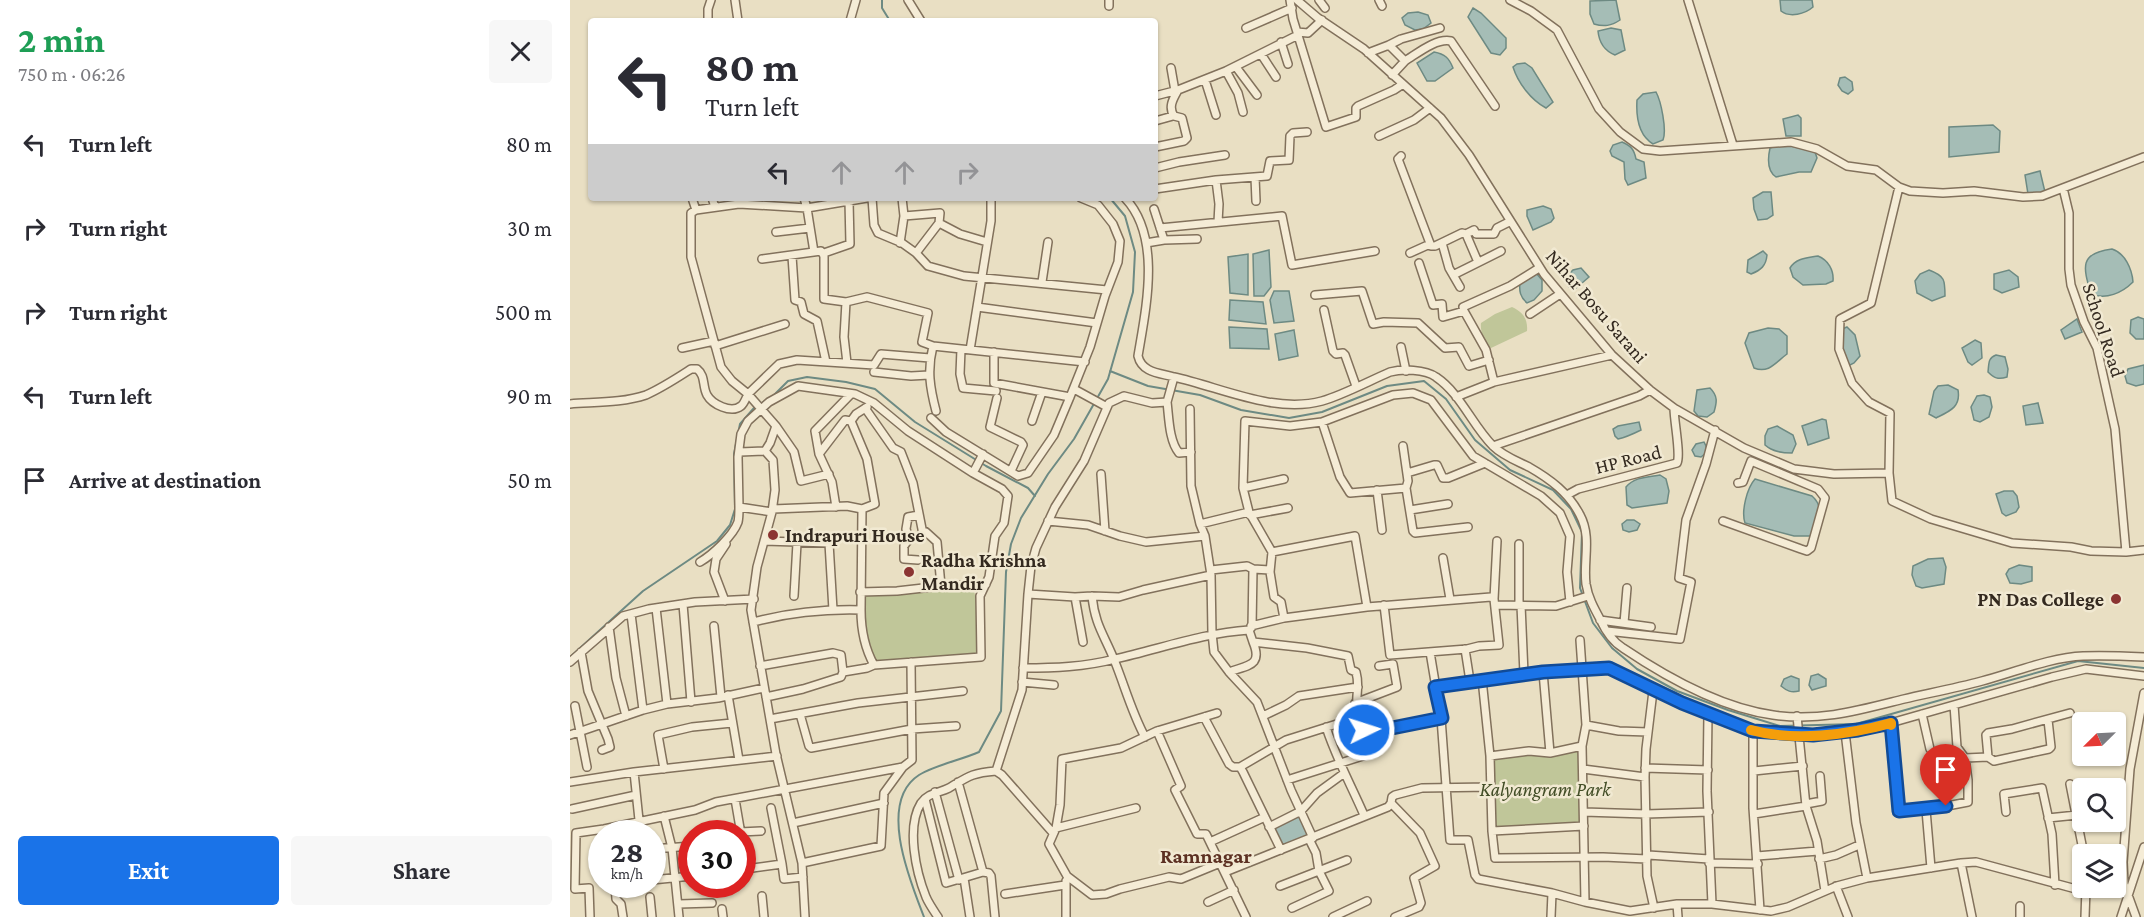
<!DOCTYPE html>
<html lang="en">
<head>
<meta charset="utf-8">
<style>
	body { margin:0; font-family:"Crimson Pro",serif; background:#f7f7f7; color:#2b2b33; height:100vh; display:flex; flex-direction:column; font-size:22px; white-space:nowrap }
	* { box-sizing:border-box; margin:0 }
	p { font-size:20px; color:#7c7c81 }
	.icon { flex:none; width:33px; height:33px; fill:none; stroke:currentColor; stroke-width:2; stroke-linecap:round; stroke-linejoin:round }
	.map { position:relative; flex:1; overflow:hidden }
	.details { display:flex; flex-direction:column; background:#fff; width:570px }
	.details>* { flex:none }
	.banner { position:absolute; left:18px; top:18px; width:570px; height:183px; border-radius:6px; box-shadow:0 2px 4px #0004; background:#fff; color:#2b2b33; overflow:hidden }
	.needle { width:39px; rotate:246deg }
	.buttons { position:absolute; left:1502px; top:712px; display:grid; gap:12px }
	.buttons a { display:grid; place-items:center; width:54px; height:54px; border-radius:6px; background:#fff; box-shadow:0 2px 4px #0004; font-size:30px }
	.speed { position:absolute; left:18px; top:820px; display:flex; gap:12px; font-size:30px; font-weight:700; text-align:center }
	.speed>* { display:grid; place-content:center; width:78px; height:78px; border-radius:50%; background:#fff; box-shadow:0 2px 4px #0004; line-height:1 }
	.speed small { font-size:15px; font-weight:400 }
	.speed .limit { border:9px solid #d22; background:#fff; color:#111 }
	.pin { position:absolute; display:grid; place-items:center; width:51px; height:51px; color:#fff; margin:-62px -26px; border-radius:50% 50% 50% 0; rotate:-45deg; box-shadow:0 0 6px #0007 }
	.pin .icon { rotate:45deg }
	.me { position:absolute; width:66px; margin:-33px; rotate:86deg; stroke-linejoin:round; filter:drop-shadow(0 0 4px #0008) }
	.turn { display:flex; align-items:center; gap:21px; height:126px; padding:0 18px; font-size:27px }
	.turn .icon { width:78px; height:78px; stroke-width:2.5 }
	.turn b { display:block; font-size:42px; line-height:51px }
	.lanes { display:flex; align-items:center; height:57px; padding:0 18px; background:#0003; justify-content:center; gap:30px; direction:ltr }
	.lanes .off { opacity:.35 }
	.round { display:grid; place-items:center; flex:none; width:63px; height:63px; border-radius:6px; background:#f7f7f7 }
	.overview { display:flex; align-items:center; justify-content:space-between; height:102px; padding:0 18px }
	h1 { font-size:36px; font-weight:700; line-height:45px; color:#1e9e55 }
	.primary-button { display:flex; gap:12px; margin-top:auto; padding:12px 18px }
	.primary-button a { flex:1; height:69px; border-radius:6px; background:#1a73e8; color:#fff; font-size:24px; font-weight:700; line-height:69px; text-align:center }
	.primary-button a+a { background:#f7f7f7; color:#2b2b33 }
	ul { padding:0; list-style:none }
	li { display:flex; align-items:center; gap:18px; height:84px; padding:0 18px }
	li div { flex:1 }
	li b { display:block; font-size:22px }
	li em { font-style:normal }
	main { display:flex; flex:1; min-height:0 }
	.map>svg:first-child { display:block }
	.green { fill:#c0c699 }
	.water { fill:#a5bdb6; stroke:#6d8a83; stroke-width:1.5 }
	.lines { fill:none; stroke-linecap:round; stroke-linejoin:round }
	.stream { stroke:#6d8a83; stroke-width:2 }
	.minor-casing { stroke:#82715c; stroke-width:10 }
	.minor { stroke:#f5ecd6; stroke-width:7 }
	.route-casing { stroke:#114b97; stroke-width:15 }
	.route { stroke:#1a73e8; stroke-width:10 }
	.slow { stroke:#f59e0b; stroke-width:10 }
	.poi-dot { fill:#8b3432; stroke:#f1e9d2; stroke-width:2 }
	.labels { text-anchor:middle; stroke-width:5; stroke-linejoin:round; paint-order:stroke }
	.street-label { font-size:20px; fill:#33291f; stroke:#f1e9d2 }
	.poi-label { font-size:20px; font-weight:bold; fill:#33291f; stroke:#f1e9d2; text-anchor:start }
	.park-label { font-size:20px; font-style:italic; fill:#434e27; stroke:#f1e9d2 }
	.neighbourhood-label { font-size:21px; font-weight:bold; fill:#5c3022; stroke:#f1e9d2 }
</style>
</head>
<body>
<main>
<section class="details">
<div class="overview"><div><h1>2 min</h1><p>750 m · 06:26</p></div><a class="round"><svg class="icon" aria-label="close" viewBox="0 0 24 24"><path d="M6 6l12 12M18 6L6 18"/></svg></a></div>
<ul>
<li><svg class="icon" aria-label="left" viewBox="0 0 24 24"><path d="M17 20v-9H6M10 6l-5 5 5 5"/></svg><div><b>Turn left</b></div><em>80 m</em></li>
<li><svg class="icon" aria-label="right" viewBox="0 0 24 24"><path d="M7 20v-9h11M14 6l5 5-5 5"/></svg><div><b>Turn right</b></div><em>30 m</em></li>
<li><svg class="icon" aria-label="right" viewBox="0 0 24 24"><path d="M7 20v-9h11M14 6l5 5-5 5"/></svg><div><b>Turn right</b></div><em>500 m</em></li>
<li><svg class="icon" aria-label="left" viewBox="0 0 24 24"><path d="M17 20v-9H6M10 6l-5 5 5 5"/></svg><div><b>Turn left</b></div><em>90 m</em></li>
<li><svg class="icon" aria-label="arrive" viewBox="0 0 24 24"><path d="M6 21V4h12l-3 4 3 4H6"/></svg><div><b>Arrive at destination</b></div><em>50 m</em></li>
</ul>
<div class="primary-button"><a>Exit</a><a>Share</a></div>
</section>
<div class="map">
<svg width="1574" height="917" viewBox="0 0 1574 917">
	<rect width="100%" height="100%" fill="#e9dfc3"/>
	<!-- green -->
	<path class="green" d="M942,307C953,312 958,319 957,331L921,348C914,344 910,331 911,323L925,314Z
		M403,584L409,619L408,655L304,664L296,649L292,591Z
		M1010,749L1014,824L924,828L923,758Z"/>
	<!-- water -->
	<path class="water" d="M1046,0L1050,20C1041,26 1034,27 1024,24L1020,14V1Z
		M1210,0H1242L1243,7C1235,14 1220,18 1211,11Z
		M903,8L911,13L936,38V48L930,55L921,53L898,17Z
		M848,12L858,15L861,23L853,29L845,30L835,25L832,18L838,13Z
		M1041,28L1051,30L1055,50L1045,55C1035,51 1029,42 1028,31Z
		M864,52C875,54 879,58 883,68L865,81H857L847,63Z
		M955,63L962,68L983,102L976,108C961,100 948,83 943,67L947,64Z
		M1275,77L1282,82L1283,90L1278,94L1272,91L1268,85L1270,78Z
		M1086,92C1091,101 1097,130 1093,140L1083,144C1068,135 1066,116 1067,100L1073,94Z
		M1228,115L1231,118V136H1216L1213,119Z
		M1423,125L1430,131L1429,152L1379,157V127Z
		M1052,142C1061,146 1064,149 1066,159L1074,162L1076,178L1058,185L1055,179L1054,162L1042,156L1040,151L1043,145Z
		M1213,144L1245,152L1247,158L1241,172H1229L1206,177C1197,171 1198,157 1200,148Z
		M1470,171L1475,192L1467,195L1458,194L1455,175Z
		M1193,192H1201L1203,215L1197,219L1188,220L1184,209L1183,198Z
		M973,206L981,209L984,218L981,222L963,230L957,216V210Z
		M1542,249C1555,253 1562,269 1563,282C1552,293 1536,300 1521,294C1513,267 1509,253 1542,249Z
		M699,250L701,287L694,296H684L683,254Z
		M1193,251L1197,255C1196,266 1191,270 1181,274L1177,272L1178,260Z
		M678,254V295L660,293L658,257Z
		M1248,256C1258,260 1264,270 1263,281L1256,284L1233,285L1223,277L1220,268C1226,258 1237,258 1248,256Z
		M1011,268L1019,277L1005,289L999,287L994,279L1003,270Z
		M1359,270C1375,276 1375,280 1375,296L1362,301L1347,293L1345,281L1350,274Z
		M1439,270L1448,277L1449,287L1432,293L1424,289V274Z
		M966,273L972,280V291L964,300L957,303C950,297 949,291 950,282Z
		M704,291H719L724,321L704,323L700,300Z
		M660,300L693,302L696,324L659,320Z
		M1568,317L1574,319V339H1566L1560,333L1561,320Z
		M1507,319L1512,332L1495,339L1491,330Z
		M659,327L697,329L699,349L660,348Z
		M1277,327L1285,335L1290,356L1284,363L1278,366L1270,346L1272,329Z
		M1198,328L1209,329L1217,336V354C1206,362 1199,374 1184,368L1175,343L1179,333Z
		M724,330L728,356L709,360L705,334Z
		M1405,340L1411,343L1412,358L1402,365L1398,362L1392,348Z
		M1426,355L1435,357L1438,369L1437,377C1428,380 1424,378 1418,372C1419,363 1418,358 1426,355Z
		M1574,365V384L1566,386L1557,383L1555,376L1558,369Z
		M1378,385L1388,390C1391,407 1380,411 1366,418L1359,414L1364,391L1368,386Z
		M1140,388C1148,396 1147,402 1144,412L1137,417L1128,416L1124,411L1127,390Z
		M1414,395L1420,397L1422,407L1419,417L1410,422L1404,420L1401,407L1407,396Z
		M1468,403L1473,423L1456,425L1453,406Z
		M1252,419L1256,420L1259,438L1238,445L1232,426Z
		M1069,422L1071,430C1063,434 1057,437 1048,439L1045,436L1043,429L1048,426Z
		M1207,426L1223,435L1226,444L1222,453C1212,453 1203,452 1195,445V436L1198,429Z
		M1134,442L1136,446V453L1131,457L1125,456L1122,450L1126,444Z
		M1090,475L1096,479L1099,491L1097,503L1062,508L1057,505L1056,487C1064,477 1078,477 1090,475Z
		M1185,479L1242,496C1255,507 1248,521 1244,536H1224L1175,523C1171,511 1177,488 1185,479Z
		M1434,491H1443L1447,496L1449,507L1446,512L1436,516L1432,513L1426,494Z
		M1057,520H1064L1070,524L1067,530L1059,532L1053,530L1052,524Z
		M1373,558L1376,567L1374,584L1352,588L1346,586L1342,575L1343,566L1358,559Z
		M1449,565L1462,567V581L1451,584L1440,583L1436,574L1439,569Z
		M1248,674L1256,679V686L1242,690L1239,685L1241,676Z
		M1221,676L1229,679V691C1221,693 1217,691 1211,686L1214,679Z
		M729,815L739,837L712,848L702,828Z"/>
	<g class="lines">
		<!-- stream -->
		<path class="stream" d="M312,0V8L320,21
			M540,371L578,386L630,395L671,410L719,418L752,412L817,386L854,381L876,399L905,440L940,470L983,490L1001,509L1012,532L1010,588L1023,623L1042,648L1067,669L1107,691L1158,710L1210,726L1286,724L1508,661L1574,668
			M0,657L73,591L147,541L160,525L165,509L164,454L170,424L184,408L203,396L218,381L237,377L276,382L305,389L345,422L416,466L458,488L465,496
			M354,917C340,881 307,802 349,775C365,765 391,760 409,752L431,711L436,572L441,544L451,518L478,474L504,439L538,379L563,292L565,252L555,216L540,198"/>
		<defs>
			<path id="minor" d="M165,0L168,21
				M338,0L351,21
				M539,0V6
				M720,0L723,19L756,127L786,117V108L788,106L824,90L833,84
				M727,0L748,18L794,49L871,118L899,155L974,274L1042,355L1080,390L1104,408L1174,448L1224,469L1264,474L1319,473L1322,501L1361,519L1442,543L1501,547L1521,551L1556,552L1574,550
				M749,0L755,8
				M809,0L812,6
				M940,0L961,11L987,30L1029,109L1050,132L1073,149L1090,151L1221,142L1247,149L1277,166L1306,170L1329,187L1340,191L1373,193L1404,191L1453,197L1472,196L1574,157
				M1118,0L1163,145
				M138,21V9L141,0
				M280,21L286,0
				M676,28L722,8
				M727,32L738,33L752,20
				M711,42L718,64
				M819,45L831,39L870,28
				M798,53L819,45L835,61C848,53 866,38 881,41L925,106
				M691,54L706,77
				M666,67L687,95
				M601,68L605,91
				M656,71L668,93L673,112
				M822,75L835,61
				M635,80L646,115
				M585,96L608,90
				M585,121L603,116
				M809,136L844,120L860,108
				M585,147L614,141L617,138L612,118L604,116C598,107 603,99 608,90L656,71L728,35
				M831,156L828,159L861,246H865L892,233L896,234L904,230L906,234H924L927,228L939,222
				M585,168L609,162L655,155
				M685,177L686,201
				M646,180L649,204L648,222
				M1493,188L1499,213V269L1501,285L1514,322L1527,348L1545,429L1556,552
				M585,189L646,180L697,176L700,161L719,160L720,136L723,133L737,132
				M122,198L126,210
				M142,198L145,207
				M234,198L237,208L169,204L126,210L121,213V257L151,367L162,381L178,394L209,364L227,360L304,365L311,354L360,358
				M302,198L304,225L308,233L332,243L346,253L358,266L394,276L537,290
				M334,216L370,213L369,223
				M590,228L712,216L722,265L805,251
				M206,232L240,228
				M896,234L908,262
				M594,240L627,239
				M330,243L334,216L332,198
				M576,243L594,240L584,209
				M872,243L879,268L890,287
				M244,252L237,208L297,198
				M254,253L280,244L279,201
				M346,253L369,223L390,234L417,242
				M840,253L860,244
				M222,256L225,300L231,302L234,314L247,321L256,362
				M192,259L251,251L254,256V299L276,302L297,297L358,313L352,342L363,346
				M849,263L863,305L872,304L873,317L894,311
				M883,275L931,251
				M472,282L478,242
				M745,295L792,291L803,324L814,322L848,323L875,348L889,347L899,366L919,360
				M276,302L274,337L277,363
				M407,307L527,323
				M754,310L763,351L766,354L773,353L775,355L786,386
				M960,314L990,294
				M145,346L215,324
				M831,347L836,371
				M112,348L144,341
				M391,349L390,374L393,388L426,391
				M400,350L421,221V198
				M424,352V383L500,397
				M304,372L341,376L359,375
				M604,377C650,387 704,414 752,401C773,395 799,381 820,372C832,369 855,369 866,377C891,394 902,425 923,446C933,456 947,461 959,467C980,479 999,493 1010,515C1022,537 1013,561 1016,584C1018,597 1024,608 1030,619C1035,630 1043,642 1053,648C1096,677 1152,708 1203,715C1250,722 1290,710 1334,699C1360,693 1386,688 1412,681C1442,673 1482,657 1513,656C1533,655 1554,656 1574,657
				M924,382L916,350L894,311L893,307L940,286L969,268
				M504,389L537,407
				M886,397L924,382L1042,355
				M427,398L420,427L451,442L453,445L441,471
				M597,402C599,418 599,441 609,453L621,452
				M0,404C25,402 52,403 76,395C92,388 107,378 121,369H127C136,376 132,386 137,395C142,404 161,414 171,406C174,404 176,398 178,394L206,426L224,452L231,481L259,474
				M295,408L323,448L331,452L343,483L353,534L356,532L367,542L371,586L416,584
				M620,409L621,486L630,524
				M366,411C360,388 357,370 363,346L515,362
				M361,418L376,432L448,476L458,473L484,435L500,397L520,347L535,296L548,262L550,241L543,224L528,205L511,198
				M462,421L472,392
				M752,422L823,395L843,393L861,400L903,456L971,496L990,513L1000,536L997,572L1000,602
				M206,426L200,443L195,451L203,460L205,490L202,512L187,567L181,610L206,754L232,863L235,917
				M833,446L838,481L836,488
				M923,446L1069,396L1080,390
				M170,452L195,451
				M249,454L245,431L281,394
				M403,473L413,454
				M837,473L864,465H867L873,478H878L915,463
				M1319,473L1320,413L1299,402L1282,383L1269,349L1270,319L1301,303L1329,187
				M531,474L535,531
				M673,488L714,479
				M807,490L812,530
				M997,495L1008,489L1107,463C1111,455 1104,421 1104,408
				M169,507L168,457L171,434L178,421L199,402L228,386L285,394L304,403L338,431L403,473L432,489L438,496L434,523L425,536L419,577L410,596L411,657L304,665L297,668L273,672
				M266,507L262,482L249,454L275,420L281,421L286,414L297,407
				M203,509L277,506L292,509L305,504L297,459L281,421
				M840,510L878,504
				M679,512L630,524L635,536L641,575L642,633L644,652L659,672L687,702L721,790L743,838
				M680,515L718,508
				M478,521L518,525L550,536L576,542L635,536
				M1153,521L1231,549L1237,551L1241,548L1255,498L1248,489L1181,461L1173,482L1168,483
				M194,541L259,543L263,610
				M949,544V605
				M702,552L700,572L704,597L711,602L714,618L797,607
				M873,558L880,599
				M348,560L334,559V546L339,539L336,529L338,517L349,515
				M130,562C142,555 163,536 168,522C169,518 169,511 169,507L202,512
				M641,570L677,566L683,569L700,570
				M290,592L327,591L371,586
				M458,594L505,597L522,596L549,597L573,590L641,575
				M224,596L227,543
				M522,596C525,626 535,636 545,662C555,687 562,713 575,737
				M505,597L513,642
				M924,599L927,541
				M155,601L144,572L146,559L156,544
				M113,604L121,702
				M814,605L820,655L897,649L909,646L929,645L924,599L921,597L797,607L785,536L702,552L679,512L673,488L675,421L720,426L752,422L770,477L780,493L836,488L843,531L845,533L898,527
				M925,605L986,606L1018,596
				M951,605L954,674
				M86,608L97,704
				M291,610C291,630 294,647 304,665
				M61,614L73,710
				M1030,620L1081,627
				M183,622C218,613 255,609 291,610L292,509
				M1054,623L1057,588
				M144,626L151,697
				M681,626L714,618
				M39,627L46,678L56,716
				M1037,631L1110,639L1121,582L1109,578L1116,520L1136,464L1145,430
				M1010,640L1016,725L1012,746L1015,902
				M895,649L900,681
				M11,652L18,691L38,739L40,747L32,750
				M860,652L871,718L880,840H898L905,875L908,879L982,893L1015,902L1060,911L1107,904H1142L1201,911L1218,907L1267,886L1297,878L1391,863L1406,862L1506,889L1537,888
				M0,662L53,616L79,609L125,602L184,599
				M190,666L263,653L271,655L273,672L271,677L233,689L196,697
				M453,668C484,668 514,667 545,659C590,649 632,633 679,630L682,627L683,569
				M659,672C678,665 693,666 683,642
				M973,672L1039,668L1112,703L1183,731L1229,736L1288,730L1317,724L1482,677L1516,669L1574,676
				M452,682L484,685
				M865,687L912,679
				M1083,691L1076,749L1075,777L1077,876L1084,908
				M158,695L169,760
				M785,703L827,687L823,664L809,666
				M1384,705L1387,747L1395,758
				M5,706L17,767
				M647,713L587,731L551,748L492,759L490,805L486,828L479,844L497,876L522,895L536,894L550,889L599,877L611,879L650,863L676,917
				M230,714L239,746L241,748L342,729L386,726
				M1138,714L1137,791L1142,904
				M1352,714L1360,749
				M693,716L716,705L729,696L788,687
				M1227,716L1236,806L1247,841L1255,891
				M634,717L659,764L663,767H670L673,772L711,850
				M788,718L794,730L802,732L871,718
				M200,719L288,703L393,691
				M1321,723L1328,809L1331,812L1356,810
				M1016,725L1049,731L1078,732
				M756,727C766,758 781,785 794,815
				M587,731L611,786L605,790L627,834H636L650,863
				M1183,731V808L1190,910
				M1275,732L1286,823L1297,878
				M0,735L73,710L97,704L148,698L194,688
				M980,753L973,672L912,679L920,756L922,831L925,858L1033,857L1077,859
				M920,756L959,751L980,753L1012,746
				M1418,757L1416,735L1418,733L1442,729L1500,713
				M670,767L716,740L789,717C783,698 791,690 786,672L781,670L778,656L737,648L683,642L679,630
				M1075,768L1138,770
				M94,769L88,735L122,727L162,723
				M1013,769L1075,777
				M426,771L452,690L458,594L461,566L466,548L485,507L514,461L539,403L554,396L582,403L597,402L604,377C590,373 572,373 568,356C576,308 592,237 555,198
				M1184,771L1233,766
				M64,772L69,820
				M717,780L799,754
				M0,782L64,772L207,756
				M388,782L413,872L419,873L421,876L425,917
				M1500,784L1514,855
				M365,792L389,880
				M165,799L171,834
				M355,799L376,883L413,872
				M821,803L850,833L865,866L844,878L851,903L849,907L825,917
				M1236,804L1252,801L1250,776
				M201,808L212,864
				M2,809L66,795
				M1014,812L1076,814L1139,812
				M1436,812L1434,794L1472,788L1482,834L1485,885
				M1184,814L1236,806
				M94,816L102,848L109,917
				M1478,818L1507,815
				M223,823L314,803
				M699,827L731,811L747,793L773,774
				M486,828L566,808
				M922,831L1014,826
				M170,832L191,831
				M640,842L695,817
				M82,849L122,846
				M25,850L32,865
				M172,850L175,869L212,864L214,879L233,877
				M1078,855L1139,859
				M1187,856L1248,851
				M1249,859L1266,855L1289,845
				M232,863L311,846L314,793L333,767L342,760L341,662
				M1139,863L1188,864
				M1391,863L1402,917
				M1361,868L1356,810L1398,802V780L1395,758L1418,757L1424,761L1479,749L1481,747L1478,720
				M655,872L818,807L821,803L822,797L825,795L852,788L921,787
				M394,878L400,917
				M82,880L122,876
				M496,881V917
				M45,885L46,899L51,904L53,917
				M710,886L777,860
				M1266,886L1278,917
				M1545,886L1554,884
				M435,894L495,885
				M192,896L194,917
				M80,897L82,917
				M638,902L664,890
				M109,904L142,903
				M1107,904L1108,917
				M1450,906V917
				M722,908L759,891L749,871L746,853L739,839
				M152,909L153,917
				M20,917L19,888L5,889L6,833L34,829L125,810L146,802L333,767
				M368,917C364,911 359,904 356,897C346,872 336,827 351,803C358,793 369,793 379,788C399,776 402,773 426,771L432,775L483,833
				M763,917L797,901
				M981,917L982,893
				M1515,917L1516,888
				M1551,917L1574,847
				M1566,917L1554,884L1553,862L1560,769L1574,693"/>
		</defs>
		<!-- minor casing -->
		<use href="#minor" class="minor-casing"/>
		<!-- minor -->
		<use href="#minor" class="minor"/>
	</g>
	<g class="lines">
		<defs>
			<path id="route" d="M794,730L802,732L872,718L865,687L973,672L1039,668L1112,703L1183,731L1243,735L1288,730L1321,723L1329,811L1376,806"/>
		</defs>
		<!-- route casing -->
		<use href="#route" class="route-casing"/>
		<!-- route -->
		<use href="#route" class="route"/>
		<!-- slow -->
		<path class="slow" d="M1181,730C1224,742 1278,735 1321,723V725"/>
	</g>
	<!-- markers -->
	<g class="poi-dot">
		<circle cx="203" cy="535" r="6"/>
		<circle cx="339" cy="572" r="6"/>
		<circle cx="1546" cy="599" r="6"/>
	</g>
	<g class="labels">
		<!-- street labels -->
		<g class="street-label">
			<text transform="translate(1027 306) rotate(49)" y="7">Nihar Bosu Sarani</text>
			<text transform="translate(1534 330) rotate(72)" y="7">School Road</text>
			<text transform="translate(1058 459) rotate(-14)" y="7">HP Road</text>
		</g>
		<!-- poi labels -->
		<g class="poi-label">
			<text x="215" y="542">Indrapuri House</text>
			<text x="351" y="567">Radha Krishna<tspan x="351" dy="23">Mandir</tspan></text>
			<text x="1534" y="606" text-anchor="end">PN Das College</text>
		</g>
		<!-- park labels -->
		<g class="park-label">
			<text x="975" y="796">Kalyangram Park</text>
		</g>
		<!-- neighbourhood labels -->
		<g class="neighbourhood-label">
			<text x="636" y="863">Ramnagar</text>
		</g>
	</g>
</svg>
<div class="buttons">
<a><svg class="needle" viewBox="-14 -14 28 28"><path d="M0-13l5 13h-10z" fill="#e53935"/><path d="M0 13l5-13h-10z" fill="#7c7c81"/></svg></a>
<a><svg class="icon" aria-label="search" viewBox="0 0 24 24"><circle cx="10" cy="10" r="6"/><path d="M15 15l6 6"/></svg></a>
<a><svg class="icon" aria-label="layers" viewBox="0 0 24 24"><path d="M12 4l9 5-9 5-9-5zM3 14l9 5 9-5"/></svg></a>
</div>
<div class="speed"><div>28<small>km/h</small></div><div class="limit">30</div></div>
<div class="pin" style="left:1376px;top:806px;background:#d93025"><svg class="icon" aria-label="arrive" viewBox="0 0 24 24"><path d="M6 21V4h12l-3 4 3 4H6"/></svg></div>
<svg class="me" style="left:794px;top:730px" viewBox="-20 -20 40 40"><circle r="17" fill="#1a73e8" stroke="#fff" stroke-width="3"/><path d="M0-11L8 9 0 5-8 9z" fill="#fff"/></svg>
<div class="banner">
<div class="turn"><svg class="icon" aria-label="left" viewBox="0 0 24 24"><path d="M17 20v-9H6M10 6l-5 5 5 5"/></svg><div><b>80 m</b>Turn left</div></div>
<div class="lanes"><svg class="icon" aria-label="left" viewBox="0 0 24 24"><path d="M17 20v-9H6M10 6l-5 5 5 5"/></svg><svg class="icon off" aria-label="ahead" viewBox="0 0 24 24"><path d="M12 20V5M6 11l6-6 6 6"/></svg><svg class="icon off" aria-label="ahead" viewBox="0 0 24 24"><path d="M12 20V5M6 11l6-6 6 6"/></svg><svg class="icon off" aria-label="right" viewBox="0 0 24 24"><path d="M7 20v-9h11M14 6l5 5-5 5"/></svg></div>
</div>
</div>
</main>
</body>
</html>
